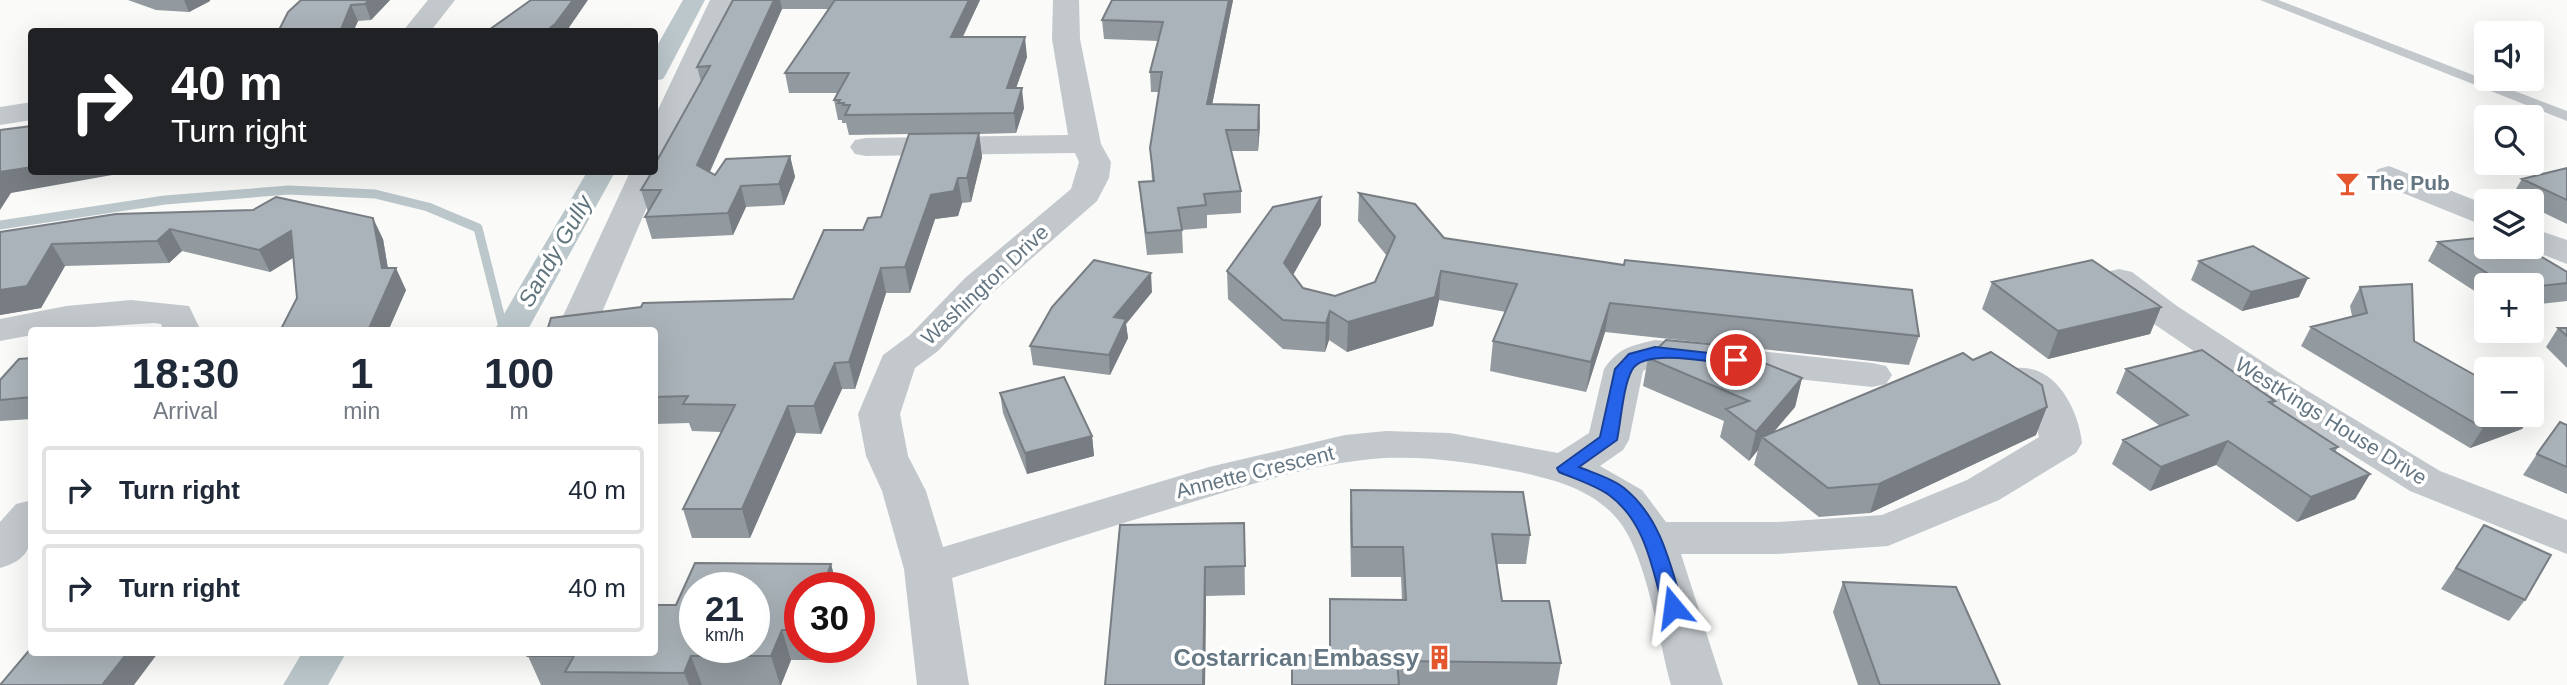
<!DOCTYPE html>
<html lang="en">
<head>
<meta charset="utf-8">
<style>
	body { margin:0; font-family:Helvetica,sans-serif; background:#f6f6f7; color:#1f2937; height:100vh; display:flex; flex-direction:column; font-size:26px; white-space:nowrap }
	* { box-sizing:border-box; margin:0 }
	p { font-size:23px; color:#747a83 }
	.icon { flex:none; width:38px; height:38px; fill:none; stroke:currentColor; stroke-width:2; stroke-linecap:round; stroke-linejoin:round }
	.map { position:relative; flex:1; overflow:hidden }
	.drawer { position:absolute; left:28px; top:327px; width:630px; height:329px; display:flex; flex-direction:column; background:#fff; border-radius:7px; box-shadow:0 7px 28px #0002 }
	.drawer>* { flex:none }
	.banner { position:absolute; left:28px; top:28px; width:630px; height:147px; border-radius:7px; box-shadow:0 7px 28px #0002; background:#202124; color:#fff; overflow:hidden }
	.buttons { position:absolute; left:2474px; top:21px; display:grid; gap:14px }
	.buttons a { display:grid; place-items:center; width:70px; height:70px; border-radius:7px; background:#fff; box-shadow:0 7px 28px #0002; font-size:35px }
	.speed { position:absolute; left:679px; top:572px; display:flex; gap:14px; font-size:35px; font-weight:700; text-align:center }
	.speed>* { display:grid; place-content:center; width:91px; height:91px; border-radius:50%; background:#fff; box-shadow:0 7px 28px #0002; line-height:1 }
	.speed small { font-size:18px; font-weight:400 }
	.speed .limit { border:10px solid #d22; background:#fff; color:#111 }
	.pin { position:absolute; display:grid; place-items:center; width:60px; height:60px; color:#fff; margin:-30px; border:4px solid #fff; border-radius:50%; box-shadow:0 2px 7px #0007 }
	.me { position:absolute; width:77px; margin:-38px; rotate:344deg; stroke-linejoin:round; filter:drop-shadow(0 0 5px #0008) }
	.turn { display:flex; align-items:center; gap:24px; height:147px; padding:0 28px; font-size:32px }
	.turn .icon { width:91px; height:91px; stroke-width:2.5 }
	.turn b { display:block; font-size:49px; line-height:60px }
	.eta { display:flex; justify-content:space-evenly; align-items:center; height:119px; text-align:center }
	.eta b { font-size:42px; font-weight:700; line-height:49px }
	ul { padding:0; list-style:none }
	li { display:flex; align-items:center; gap:21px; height:88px; margin:0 14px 10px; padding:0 14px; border:4px solid #e0e1e3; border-radius:7px }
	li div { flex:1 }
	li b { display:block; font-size:26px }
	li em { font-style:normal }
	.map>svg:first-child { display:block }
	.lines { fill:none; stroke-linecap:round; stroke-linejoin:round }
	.stream { stroke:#bbc7cb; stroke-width:9 }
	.canal { fill:#bbc7cb; fill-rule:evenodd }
	.service { fill:#c3c8cc; fill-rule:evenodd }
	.minor { fill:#c3c8cc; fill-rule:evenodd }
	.wall { fill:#929a9f }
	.shaded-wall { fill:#777d82 }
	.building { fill:#aab3b9; stroke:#777d82; stroke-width:2; fill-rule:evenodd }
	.route { fill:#2563eb; stroke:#184099; stroke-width:2 }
	.labels { text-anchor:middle; stroke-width:7; stroke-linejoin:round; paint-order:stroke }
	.poi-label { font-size:21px; font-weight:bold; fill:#657683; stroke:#fff; text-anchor:start }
	.street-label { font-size:21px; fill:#657683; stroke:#fff }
	.water-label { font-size:23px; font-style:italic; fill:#60757c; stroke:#fff }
	.near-poi-label { font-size:24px; font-weight:bold; fill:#657683; stroke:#fff; text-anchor:end }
</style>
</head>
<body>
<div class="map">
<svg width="2567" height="685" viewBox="0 0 2567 685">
	<rect width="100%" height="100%" fill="#fafaf8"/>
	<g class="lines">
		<!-- stream -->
		<path class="stream" d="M0,225L165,200L289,190L375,194L428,207L478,228L504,331"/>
		<!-- canal -->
		<path class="canal" d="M683,0H705L666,74L663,79L654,81V51Z
			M587,172H615L527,331H494Z
			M302,653H346L328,685H283Z"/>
		<!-- service -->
		<path class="service" d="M2260,0H2278L2567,111V121Z"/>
		<!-- minor -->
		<path class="minor" d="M428,0H455L430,32H402Z
			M710,0H736L670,153L665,160L654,162V118Z
			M1053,0H1079L1080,39L1101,144L1111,162L1109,178L1097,201L991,294L938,351L915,368L900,414L908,456L926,491L943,547L1209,467L1345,435L1386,431L1450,433L1558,453L1589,433L1604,369C1619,347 1631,346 1655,340L1872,363L1886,366L1892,375L1886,384L1872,387L1656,364L1643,371L1629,440L1623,450L1600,466L1642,490L1666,522H1778L1882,515L1967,480L2039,437L2032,407L2003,378L2009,369C2052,359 2078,406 2082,443L2076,453L1999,500L1888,546L1778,554H1681L1723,685H1671C1659,641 1646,553 1618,520C1594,490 1556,480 1520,472C1476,463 1430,456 1384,458C1321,462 1259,482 1199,500C1116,525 1034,551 952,578L969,685H917L904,569L882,491L866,456L858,414L883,355L910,335L965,278L1071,189L1079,162L1075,153L866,156L855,154L850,147L855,140L866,138L1068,135L1052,39Z
			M32,102V120L0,125V107Z
			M654,164L662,172L594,331H556L630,172H654Z
			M2389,166L2487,205V227L2378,183L2373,176L2378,169Z
			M2532,228L2567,240V264L2523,247H2532Z
			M2119,269L2132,272L2177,306L2303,388L2440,471L2567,520V554L2410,491L2275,406L2151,322L2106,288L2101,280L2106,272Z
			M131,300L189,306L201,331H163L161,324L154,323L32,331V335L0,341V319L66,306Z
			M32,500C32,533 39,557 0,568V522L16,504Z"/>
	</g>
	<!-- wall -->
	<path class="wall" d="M128,0H210V1L189,12L156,10Z
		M301,0H390L371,20L358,21L353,32H278Z
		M733,0H980L963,37L1027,57L1016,88L1024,108L1016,133L979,134L982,157L971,202L962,203L958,216L935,219L910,293H886L855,389H842L821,434L796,433L750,538H692L683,509L721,432L692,431L689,423L654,424V331L793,299L863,230L881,217L909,134L849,135L846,123H842V120H838L834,100L837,93H789L785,73L829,9H782L710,172L715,175L790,156L795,177L784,205L746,207L733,235L652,239L645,217L648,212L641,190L701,82L697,67Z
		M1233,0L1212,105L1260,125L1258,151H1231L1241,191V213L1207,215V228L1182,230L1183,253L1147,255L1141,204L1139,182L1152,181L1150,148L1159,92H1151L1150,72L1158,41L1104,39L1102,20Z
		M2567,168V224L2532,207V201H2521L2511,197L2522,179Z
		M1359,193L1444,238L1919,336L1909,365L1605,332L1586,392L1490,371L1493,341L1506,312L1439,300L1433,326L1347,352L1329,340L1325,352L1283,349L1228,299L1227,271L1321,197V225L1293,275L1303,288L1335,296L1375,282L1387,256L1358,221Z
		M116,214L383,239L388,268L406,290L388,331H280L297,298L293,258L270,272L182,251L169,263L65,266L41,308L0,315V232Z
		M2438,242L2567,272V301L2532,305V285H2487V299L2428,261Z
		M2199,261L2299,297L2242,311L2191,280Z
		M1992,282L2161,307L2150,334L2048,359L1982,309Z
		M2360,287L2487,415H2531L2522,429L2470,448L2301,346L2311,327L2352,316L2350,306Z
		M1152,292L1126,324L1128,338L1110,375L1033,365L1030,346Z
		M2558,328H2567V368L2546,347Z
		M32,358V419L0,421V380Z
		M1648,358L1802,378L1795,407L1774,431L2036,435L1870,513L1819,517L1754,465L1758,450L1749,461L1720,437L1724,421L1643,386Z
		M2126,369L2275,401L2273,405L2338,447L2335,452L2370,474L2355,499L2297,522L2216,465L2150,491L2112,464L2123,440L2160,426L2116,393Z
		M1000,393L1092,436L1094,456L1027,474L1003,413Z
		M2567,425V494L2523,475L2537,454Z
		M1351,490L1530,535L1526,564H1497L1502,601L1561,663L1557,685H1292L1329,656L1330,599L1402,600L1401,577H1351L1350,519Z
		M1244,523L1245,595L1206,596L1205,685H1105L1120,525Z
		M2484,525L2525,600L2509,621L2441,589Z
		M831,564L837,588H800V648H820L816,660H791L781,685H541L528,656L676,605Z
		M1843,582L2000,685H1858L1833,612Z"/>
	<!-- shaded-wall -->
	<path class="shaded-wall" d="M184,0H210V1L189,12Z
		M369,0H390L371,20L365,4Z
		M573,0H588L566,32H545Z
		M774,0H780L782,9L703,186L697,165Z
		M969,0H980L953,56L951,37Z
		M1229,0H1233L1208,125L1207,104Z
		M351,5L358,21L353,32H340Z
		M1025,37L1027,57L1009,108L1007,88Z
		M1022,88L1024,108L1016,133L1014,113Z
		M1259,105L1260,125L1258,151V130Z
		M979,133L982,157L971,202L967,178Z
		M790,156L795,177L784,205L779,184Z
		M32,167V172H129L11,193L0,210V172Z
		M958,178L962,203L958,216L935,219L910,293L905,267L931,195Z
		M741,186L746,207L733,235L728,213Z
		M1321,197V225L1284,291V263Z
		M373,218L383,239L390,282L396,268L406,290L388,331H368L382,268Z
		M170,229L182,251L169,263L157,241Z
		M291,231L301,253L270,272L259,250Z
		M52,244L65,266L41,308L0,315V290Z
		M881,268L886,293L855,389L849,362Z
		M1441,271L1439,300L1433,326L1347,352L1348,322Z
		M1151,273L1152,292L1126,324L1128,338L1110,375L1109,355L1114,317Z
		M2308,278L2299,297L2242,311L2251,292Z
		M1610,303L1605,332L1586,392L1591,362Z
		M2161,307L2150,334L2048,359L2058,331Z
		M1330,311L1329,340L1325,352L1326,323Z
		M835,363L842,389L821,434L814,406Z
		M1802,378L1795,407L1767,440L1762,437L1758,450L1749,461L1756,432Z
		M788,406L796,433L750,538L742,509Z
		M2047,407L2036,435L1870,513L1879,484Z
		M2519,415H2531L2522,429L2470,448L2483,428Z
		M1092,436L1094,456L1027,474L1025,453Z
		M2228,441L2216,465L2150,491L2161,467Z
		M2370,474L2355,499L2297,522L2311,497Z
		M831,564L837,588H822Z
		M1205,567L1206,596L1205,685H1203Z
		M782,630L791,660L781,685H780L771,656Z
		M812,648H820L816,660Z
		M127,653H158L134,685H102Z
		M691,656L702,685H689L684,673Z"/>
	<!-- building -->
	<path class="building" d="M301,0H369L365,4L351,5L340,32H278L288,12Z
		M531,0H573L555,24L545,32H486Z
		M733,0H774L697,165L715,175L726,159L790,156L779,184L741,186L728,213L645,217L661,190H641L652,172H654V166L710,66L697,67Z
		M835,0H969L951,37H1025L1007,88H1022L1014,113L845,115L850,105H843L844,103H838L840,100H834L849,73H785Z
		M1112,0H1229L1207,104L1259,105L1258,130H1226L1241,191L1204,194L1206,205L1178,208L1182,230L1146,233L1139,182L1154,181L1150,148L1162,72H1150L1163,22L1102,20Z
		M32,126V167L0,172V130Z
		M979,133L967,178H958L954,191L931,195L905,267L881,268L849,362L835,363L814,406H788L742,509H683L735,405L683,404L688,396L654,397V331H547L551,318L641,307L643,303L793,299L824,230H863L868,218L881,217L909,134Z
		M2567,168V200L2522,179Z
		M1359,193L1415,204L1444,238L1624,265L1625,260L1912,290L1919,336L1610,303L1591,362L1493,341L1517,284L1441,271L1435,297L1348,322L1330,311L1326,323L1283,320L1227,271L1273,207L1321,197L1284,263L1303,288L1335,296L1375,282L1395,237Z
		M276,197L373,218L382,268H396L368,331H280L297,298L291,231L259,250L170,229L157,241L52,244L27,286L0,290V232L116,214L253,210Z
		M2487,237V247H2525L2567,272V283L2532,287V285H2506L2438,242Z
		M2253,246L2308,278L2251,292L2199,261Z
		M1094,260L1151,273L1114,317L1126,319L1109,355L1030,346L1052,307Z
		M2092,260L2161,307L2058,331L1992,282Z
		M2412,284L2414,341L2487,382V415H2519L2483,428L2311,327L2367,313L2360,287Z
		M2558,328H2567V336Z
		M1666,340L1719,345L1802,378L1756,432L1726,409L1749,401L1648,358Z
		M2202,350L2275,401L2269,402L2338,447L2331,449L2370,474L2311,497L2228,441L2161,467L2123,440L2188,415L2126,369Z
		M1991,352L2042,385L2047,407L1879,484L1828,488L1762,437L1963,353L1973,360Z
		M32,358V397L0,400V380L19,359Z
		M1064,377L1092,436L1025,453L1000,393Z
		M2560,422L2567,425V467L2537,454Z
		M1351,490L1523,492L1530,535L1492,534L1502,601H1549L1561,663L1397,661L1399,685H1292V655L1330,656V599L1406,600L1403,547H1352Z
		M1244,523L1245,566L1205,567L1203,685H1105L1120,525Z
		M2484,525L2551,555L2525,600L2456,568Z
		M695,563L831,564L822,588H800V630H782L771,656H691L684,673L565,672L574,656H528L530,653H654V605H676ZM695,588H754V648H695Z
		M1843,582L1956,587L2000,685H1880Z
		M32,647V653H127L102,685H0Z"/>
	<!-- route -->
	<path class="route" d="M1655,347L1736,356L1744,360L1736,365C1714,363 1644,347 1632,370C1623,386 1621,421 1617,440L1579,467C1593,473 1612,478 1624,488C1661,518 1670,563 1683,607L1680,612H1666L1663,607C1652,567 1645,521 1609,495C1595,485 1575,479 1559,472L1557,468L1600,437L1615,369L1629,354Z"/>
	<!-- icons -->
	<defs>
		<symbol id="bar-bare" viewBox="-9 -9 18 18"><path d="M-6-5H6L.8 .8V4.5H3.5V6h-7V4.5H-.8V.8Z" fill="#e4572e" stroke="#fff" stroke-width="2.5" paint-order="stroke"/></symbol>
		<symbol id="building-bare" viewBox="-9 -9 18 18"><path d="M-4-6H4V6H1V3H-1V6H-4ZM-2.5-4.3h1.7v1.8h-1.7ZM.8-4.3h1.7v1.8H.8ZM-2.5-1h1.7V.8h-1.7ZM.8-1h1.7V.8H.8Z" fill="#e4572e" stroke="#fff" stroke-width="2.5" paint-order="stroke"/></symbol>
	</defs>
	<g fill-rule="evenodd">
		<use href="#bar-bare" x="2330" y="166" width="35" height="35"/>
		<use href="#building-bare" x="1422" y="640" width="35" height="35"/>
	</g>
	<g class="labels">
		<!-- poi labels -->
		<g class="poi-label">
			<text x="2367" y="190">The Pub</text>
		</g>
		<!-- street labels -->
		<g class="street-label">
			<text transform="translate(985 285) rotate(-43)" y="7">Washington Drive</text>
			<text transform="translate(2331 421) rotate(32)" y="7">WestKings House Drive</text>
			<text transform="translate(1255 472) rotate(-14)" y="7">Annette Crescent</text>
		</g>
		<!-- water labels -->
		<g class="water-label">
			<text transform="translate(555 251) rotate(-60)" y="8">Sandy Gully</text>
		</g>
		<!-- near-poi labels -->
		<g class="near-poi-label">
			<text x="1419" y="666">Costarrican Embassy</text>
		</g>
	</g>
</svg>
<div class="buttons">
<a><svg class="icon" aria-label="sound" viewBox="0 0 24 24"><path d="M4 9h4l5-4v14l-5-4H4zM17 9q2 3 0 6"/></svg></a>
<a><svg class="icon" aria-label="search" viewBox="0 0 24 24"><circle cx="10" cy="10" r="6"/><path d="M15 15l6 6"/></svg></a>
<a><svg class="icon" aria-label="layers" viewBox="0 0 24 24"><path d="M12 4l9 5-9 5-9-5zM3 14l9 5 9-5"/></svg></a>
<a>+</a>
<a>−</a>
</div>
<div class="speed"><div>21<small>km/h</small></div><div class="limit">30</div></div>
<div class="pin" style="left:1736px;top:360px;background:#d93025"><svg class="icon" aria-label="arrive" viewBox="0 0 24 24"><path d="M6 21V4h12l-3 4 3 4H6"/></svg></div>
<svg class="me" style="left:1673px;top:607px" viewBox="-20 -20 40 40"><path d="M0-17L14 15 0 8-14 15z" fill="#2563eb" stroke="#fff" stroke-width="4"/></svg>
<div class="banner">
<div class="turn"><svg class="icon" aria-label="right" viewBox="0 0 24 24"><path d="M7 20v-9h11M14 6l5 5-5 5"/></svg><div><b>40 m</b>Turn right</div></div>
</div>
<section class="drawer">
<div class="eta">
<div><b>18:30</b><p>Arrival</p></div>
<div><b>1</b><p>min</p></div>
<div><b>100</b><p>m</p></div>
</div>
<ul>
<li><svg class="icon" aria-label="right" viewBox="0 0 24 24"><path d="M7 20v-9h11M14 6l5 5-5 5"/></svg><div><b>Turn right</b></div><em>40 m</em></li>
<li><svg class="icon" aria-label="right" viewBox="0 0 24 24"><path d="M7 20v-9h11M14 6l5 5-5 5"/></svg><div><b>Turn right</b></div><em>40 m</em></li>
</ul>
</section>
</div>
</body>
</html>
